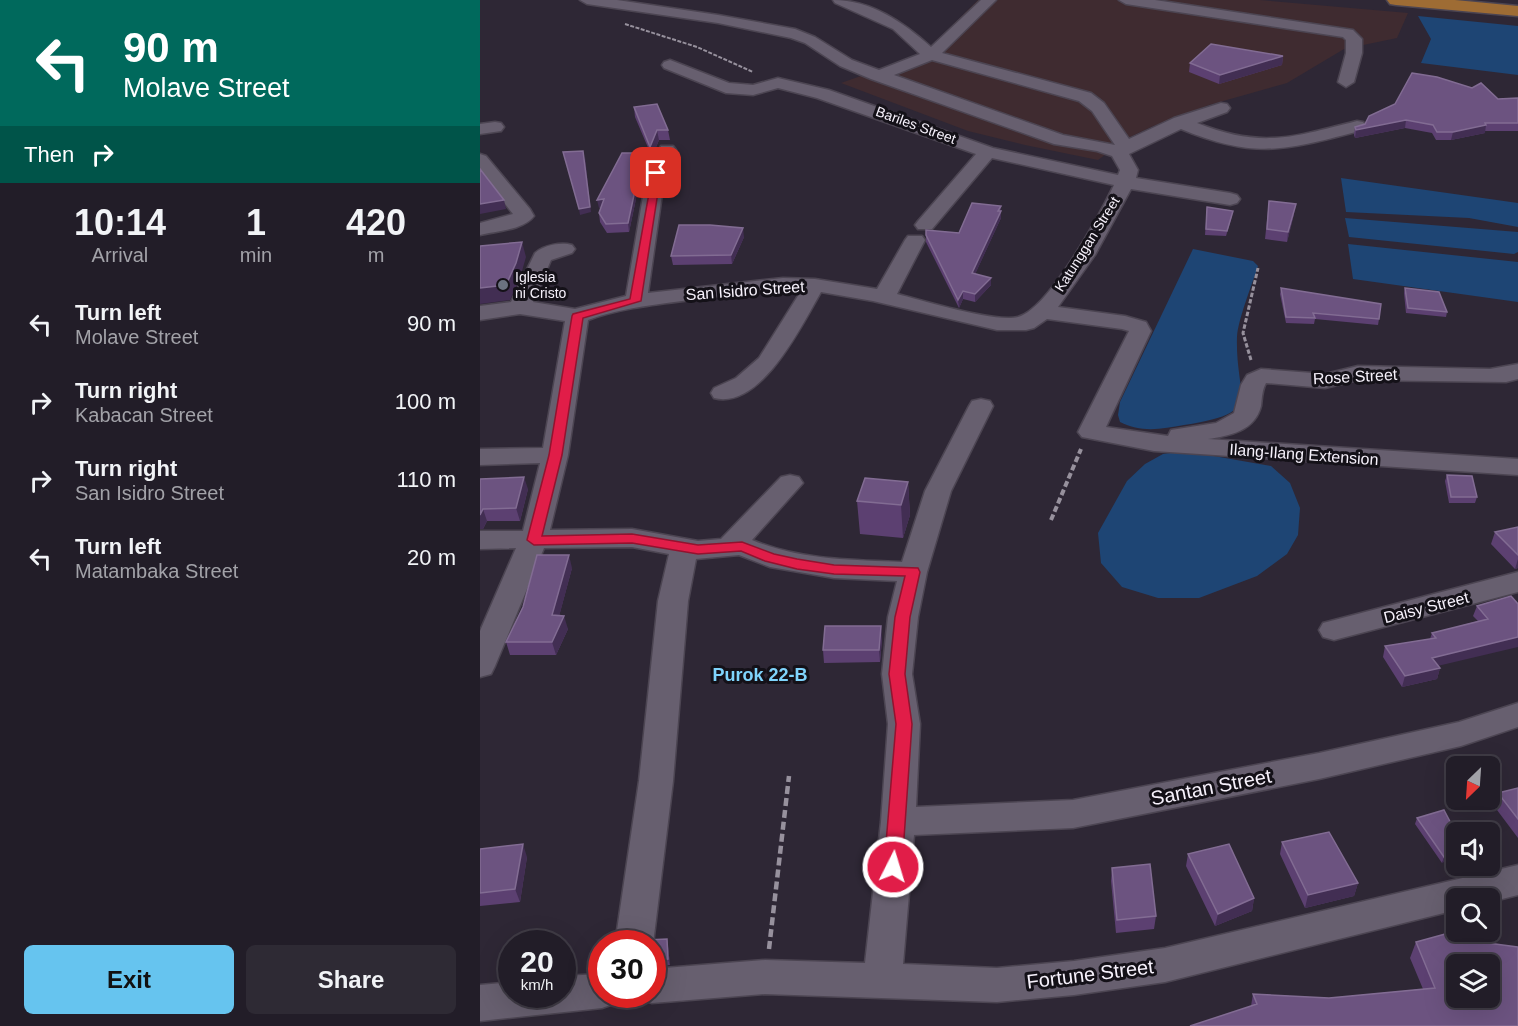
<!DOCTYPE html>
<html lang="en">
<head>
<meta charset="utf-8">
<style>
	body { margin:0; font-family:Helvetica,sans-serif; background:#2e2a34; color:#f1f3f6; height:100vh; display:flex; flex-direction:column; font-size:22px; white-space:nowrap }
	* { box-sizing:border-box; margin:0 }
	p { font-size:20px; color:#a2a2a8 }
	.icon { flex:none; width:33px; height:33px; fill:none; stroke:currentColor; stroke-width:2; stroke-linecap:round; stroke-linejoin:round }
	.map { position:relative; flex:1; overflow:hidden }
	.panel { display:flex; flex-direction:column; background:#221d28; width:480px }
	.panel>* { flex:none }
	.guide { background:#00695c; color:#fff; overflow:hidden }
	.needle { width:39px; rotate:205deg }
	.tools { position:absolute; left:966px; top:756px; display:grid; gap:12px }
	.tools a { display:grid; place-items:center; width:54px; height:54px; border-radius:9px; background:#221d28; box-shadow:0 6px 24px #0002,0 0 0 2px #3f3b45; font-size:30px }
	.speed { position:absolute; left:18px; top:930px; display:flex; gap:12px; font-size:30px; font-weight:700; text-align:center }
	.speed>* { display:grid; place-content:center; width:78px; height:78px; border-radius:50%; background:#221d28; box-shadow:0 6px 24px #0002,0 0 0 2px #3f3b45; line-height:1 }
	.speed small { font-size:15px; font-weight:400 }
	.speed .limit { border:9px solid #d22; background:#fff; color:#111 }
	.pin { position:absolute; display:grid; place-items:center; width:51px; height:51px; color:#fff; margin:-26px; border-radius:12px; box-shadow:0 3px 9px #0006 }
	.me { position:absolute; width:66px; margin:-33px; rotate:5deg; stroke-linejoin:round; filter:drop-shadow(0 0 4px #0008) }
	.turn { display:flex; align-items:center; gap:21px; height:126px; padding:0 24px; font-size:27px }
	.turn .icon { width:78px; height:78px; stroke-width:2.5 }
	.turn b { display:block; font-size:42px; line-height:51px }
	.then { display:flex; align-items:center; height:57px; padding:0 24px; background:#0003; gap:12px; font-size:22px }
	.eta { display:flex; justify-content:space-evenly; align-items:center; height:102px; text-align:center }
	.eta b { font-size:36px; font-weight:600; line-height:42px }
	.button { display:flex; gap:12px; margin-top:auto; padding:12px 24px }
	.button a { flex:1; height:69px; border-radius:9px; background:#66c4ef; color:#111; font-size:24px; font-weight:600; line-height:69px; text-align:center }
	.button a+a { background:#2e2a34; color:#f1f3f6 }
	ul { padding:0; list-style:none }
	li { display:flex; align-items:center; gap:18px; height:78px; padding:0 24px }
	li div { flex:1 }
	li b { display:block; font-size:22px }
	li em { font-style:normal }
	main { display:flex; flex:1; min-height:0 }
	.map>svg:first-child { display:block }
	.industrial { fill:#3f2b30 }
	.water { fill:#1e4574 }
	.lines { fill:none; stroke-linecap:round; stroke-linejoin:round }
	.minor-casing { stroke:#4c4552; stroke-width:3 }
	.major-casing { stroke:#4c4552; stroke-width:3 }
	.path-far3 { stroke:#97919d; stroke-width:2; stroke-dasharray:4 1.5; stroke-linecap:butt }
	.path-far2 { stroke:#97919d; stroke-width:3; stroke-dasharray:4.5 2; stroke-linecap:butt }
	.path-far1 { stroke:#97919d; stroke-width:4; stroke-dasharray:6 3; stroke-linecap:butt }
	.path { stroke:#97919d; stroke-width:4.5; stroke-dasharray:8 4; stroke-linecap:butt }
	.minor { fill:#675f6f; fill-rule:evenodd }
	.major { fill:#9e6c34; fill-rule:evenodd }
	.wall { fill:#5c4071 }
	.shaded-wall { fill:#422e53 }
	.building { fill:#6c5380; stroke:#826c93; stroke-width:1.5; fill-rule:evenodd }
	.route { fill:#e11d48; stroke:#92132f; stroke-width:1.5 }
	.worship-dot { fill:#6b7280; stroke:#141118; stroke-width:2 }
	.labels { text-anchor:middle; stroke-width:6; stroke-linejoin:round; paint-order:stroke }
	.far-street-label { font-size:14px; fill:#f6f1fb; stroke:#141118 }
	.far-poi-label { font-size:14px; fill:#f6f1fb; stroke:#141118; text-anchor:start }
	.street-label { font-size:16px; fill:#f6f1fb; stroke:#141118 }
	.neighbourhood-label { font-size:18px; font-weight:bold; fill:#7fd4fc; stroke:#141118 }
	.near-street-label { font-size:20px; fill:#f6f1fb; stroke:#141118 }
</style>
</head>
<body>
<main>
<section class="panel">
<div class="guide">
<div class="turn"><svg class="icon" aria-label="left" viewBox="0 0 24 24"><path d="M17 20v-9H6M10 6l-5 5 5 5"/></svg><div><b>90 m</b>Molave Street</div></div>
<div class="then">Then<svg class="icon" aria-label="right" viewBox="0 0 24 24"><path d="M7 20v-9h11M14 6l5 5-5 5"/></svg></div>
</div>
<div class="eta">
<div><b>10:14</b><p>Arrival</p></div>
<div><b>1</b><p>min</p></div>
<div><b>420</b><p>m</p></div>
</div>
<ul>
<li><svg class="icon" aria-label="left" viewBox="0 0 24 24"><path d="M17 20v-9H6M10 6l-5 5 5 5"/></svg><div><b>Turn left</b><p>Molave Street</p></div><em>90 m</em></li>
<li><svg class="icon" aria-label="right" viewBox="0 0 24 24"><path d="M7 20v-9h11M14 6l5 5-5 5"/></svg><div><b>Turn right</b><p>Kabacan Street</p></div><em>100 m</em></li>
<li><svg class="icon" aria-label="right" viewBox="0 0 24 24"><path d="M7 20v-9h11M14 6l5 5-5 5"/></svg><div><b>Turn right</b><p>San Isidro Street</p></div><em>110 m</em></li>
<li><svg class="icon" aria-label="left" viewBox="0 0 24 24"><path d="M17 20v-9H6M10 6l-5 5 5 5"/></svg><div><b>Turn left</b><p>Matambaka Street</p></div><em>20 m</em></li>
</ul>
<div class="button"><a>Exit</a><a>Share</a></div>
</section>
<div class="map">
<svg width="1038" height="1026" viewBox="0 0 1038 1026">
	<rect width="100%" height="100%" fill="#2e2735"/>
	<!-- industrial -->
	<path class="industrial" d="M498,0H780L928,13L917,38L864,49L807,83L729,105L671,127L648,138L618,160L545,145L488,131L361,83L443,54Z"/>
	<!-- water -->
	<path class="water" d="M938,16L1038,26V75L941,63L951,39Z
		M861,178L1038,203V227L989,218L866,212Z
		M865,218L1038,232V252L1034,254L869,237Z
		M868,244L1038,262V302L873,279Z
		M713,249L773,261L778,266C772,285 758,319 757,337C755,400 786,412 704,425C682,429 661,433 640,422L638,415L640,402Z
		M705,451L791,466L810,483L820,508L818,535L807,554L777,576L719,598H678L642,587L621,563L618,533L647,481L665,464L683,454Z"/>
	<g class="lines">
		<defs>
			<path id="minor" d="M100,0H137L238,15L315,29L335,37L372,60L399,70L440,54L413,29L355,3L353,0C391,0 423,22 451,47L501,0H516L462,53L611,93L624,103L649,139L694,118L741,103L747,104L750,108L747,112L717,123C782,149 813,137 877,121L883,122L886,126L883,130C807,150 776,160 701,129L649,154L658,170L656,178L750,193L757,195L760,199L757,203L750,205L651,189L615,255L578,307L645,316L666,322L671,331L626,427L688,436L691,430L736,423L754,413L761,385L767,375L781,369L845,374L878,366L1010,369L1038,364V379L1026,382L878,380L845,388L786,383C782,390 782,398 781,406C775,431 749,436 728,439L1038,459V475L674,451L602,437L598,432L649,331L642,329L567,319L554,328L546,330H517L393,301L341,292C322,325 281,410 234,398L231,393L234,388L256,378L279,358L321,291C286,289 252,295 218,299C181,304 143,307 108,320L88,455L70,530L152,529L218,541L241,539L301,477L310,475L319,477L323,483L272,540C320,560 371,560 422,562L445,491L489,406L492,401L501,399L510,401L513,406L471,491L447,572L438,617L432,674L440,724L436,807L593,800L839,753L979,722L1038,703V727L981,746L839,779L593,828L434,835L423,964L517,968L594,961L685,948L1038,865V895L1010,902V898H976V910L685,982L594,995L517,1002L285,994L172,1003L158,998L157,994H172V969L285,960L385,963L401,822L408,724L402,674L408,617L417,581L354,578L290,567L259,555L216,559L208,601L193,781L173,944H135L159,781L178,601L189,554L152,547L64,548L15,666L11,674L0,677V631L36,548L0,549V531H43L60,463L0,465V449L63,448L85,321L40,314L0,320V306L31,302L55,253C64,245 81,242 92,245L95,249L92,253L71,260L53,302L95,309L146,296L167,173L181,146H193L196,150L185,173L168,293L303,278L335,279L397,289L425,240L428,236H442L445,240L417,294C442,300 515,323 538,317C569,309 620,214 634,185L512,158L452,229H438L435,225L438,221L496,154L337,98L298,88L273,95L246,93L184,68L182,65L184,62L190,60L249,83L273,85L298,78L349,90L513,148L638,175L640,170L632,156L617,151L574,144L391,79L360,66L325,43L311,38L238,23L107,4ZM452,60L599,101L612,111L635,145L583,135L414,75Z
				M639,0H675L873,30L882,39V53L874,82L866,87L858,82L866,53V40L863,37L646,4Z
				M15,122L21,123L24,127L21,131L0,134V124Z
				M0,154L6,156L50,209L54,216C44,230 16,231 0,235V223L33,214L0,172Z
				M1038,572V592L854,640L843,637L839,630L843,623Z
				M122,974V994H140L136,1003L122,1008L0,1021V985L32,982V994H82V976Z"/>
			<path id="major" d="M907,0H975L1038,6V16L916,5L910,4Z"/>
		</defs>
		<!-- minor casing -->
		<use href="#minor" class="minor-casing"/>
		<!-- major casing -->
		<use href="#major" class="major-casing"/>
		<!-- path-far3 -->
		<path class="path-far3" d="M145,24L217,47L273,72"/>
		<!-- path-far2 -->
		<path class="path-far2" d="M771,360L763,333L778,268"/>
		<!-- path-far1 -->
		<path class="path-far1" d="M571,520L601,449"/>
		<!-- path -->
		<path class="path" d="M289,949L309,776"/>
		<!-- minor -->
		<use href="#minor" class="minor"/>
		<!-- major -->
		<use href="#major" class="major"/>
	</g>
	<!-- wall -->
	<path class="wall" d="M803,56L802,65L739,84L709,72L710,63Z
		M1038,98V131H1005V133L971,140H956L952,133L925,128L875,138L874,135L875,127L1018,99Z
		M154,107L188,130L190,140H179L172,157L155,117Z
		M163,153L164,161L149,232L127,233L120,222L119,213L121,208H119Z
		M789,201L814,214L807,242L785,239Z
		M727,207L752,216L746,236L725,235Z
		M521,211V218L495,274L511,278V285L495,302L483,299L479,308L446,242V230L479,233Z
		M264,237L252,264L193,265L191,256Z
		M801,288L899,319L898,325L835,319L834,324L806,323L800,294Z
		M925,288L967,312L966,317L926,313L924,293Z
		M967,475L997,497L995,503H969L965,481Z
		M0,479L48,489L40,521H7L3,529H0Z
		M428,482L430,515L423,538L380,534L377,501Z
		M1038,527V568L1035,569L1011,544L1015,532Z
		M92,568L79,616L88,629L76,655H30L26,642Z
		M1031,596L958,666L960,668L957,679L922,687L903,657L905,646L950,639L952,633L998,621L993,616L997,606Z
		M402,639L400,662L344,663L343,650Z
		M1038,788V838L1014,806L1018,793Z
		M937,818L976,833L962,863L935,824Z
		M802,842L878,883L874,896L825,908L800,854Z
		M0,849L47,857L40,902L0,906Z
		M708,854L774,898L772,911L735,926L706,866Z
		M632,868L676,916L674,929L636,933L631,881Z
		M936,942H1000L1038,1026L771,1006L773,994L849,998L943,989L930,958Z
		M172,944L188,946L190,965L172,967Z"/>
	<!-- shaded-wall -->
	<path class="shaded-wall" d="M803,56L802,65L739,84L740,75Z
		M926,120L925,128L875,138L876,130Z
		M1006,125L1005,133L971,140L973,132Z
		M177,130L179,140L172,157L170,147Z
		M163,153L164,161L149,232L148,223Z
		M105,156L111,212L100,215L99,209Z
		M124,199L126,208H119L117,200Z
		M24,200L26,209L0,214V204Z
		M816,204L814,214L807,242L808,232Z
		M521,206V218L492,281V273Z
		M263,228L264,237L252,264L251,255Z
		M42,242L46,257L40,278L30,300L0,304V288Z
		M511,278V285L495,302V294Z
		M483,291V299L479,308L478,300Z
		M44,477L48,489L40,521L36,508Z
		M428,482L430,515L423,538L421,505Z
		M3,509L7,521L3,529H0V515Z
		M89,555L92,568L76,628L72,615Z
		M1038,559V568L1035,569Z
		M84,616L88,629L76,655L72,642Z
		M401,626L402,639L400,662L399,650Z
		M1038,637V647L949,668L952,658Z
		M960,668L957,679L922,687L925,676Z
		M43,844L47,857L40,902L35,889Z
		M976,851V856L962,863L964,857Z
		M878,883L874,896L825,908L828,895Z
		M774,898L772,911L735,926L738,914Z
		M187,939L188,946L190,965L188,959Z"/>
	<!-- building -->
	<path class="building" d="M731,44L803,56L740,75L710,63Z
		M932,73L957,77L992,88L1001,83L1018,99L1038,98V123H1005L1006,125L973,132H957L953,125L926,120L876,130L875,127L885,124L889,116L915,104Z
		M177,104L188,130H177L170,147L154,107Z
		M103,151L110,207L99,209L83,152Z
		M142,153H163L148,223L126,224L119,213L124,199L117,200Z
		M0,169L24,200L0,204Z
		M789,201L816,204L808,232L787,229Z
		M492,203L521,206L518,211H521L492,273L511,278L495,294L483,291L478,300L446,235V230L479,233Z
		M727,207L753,211L747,231L726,229Z
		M199,225H230L263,228L251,255L191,256Z
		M42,242L36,263L26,285L0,288V246Z
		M801,288L901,304L899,319L833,313L835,318L806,317Z
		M925,288L959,292L967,312L928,308Z
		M967,475L992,476L997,497H971Z
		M44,477L36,508L3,509L0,515V479Z
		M385,478L428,482L421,505L377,501Z
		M1038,527V555L1015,532Z
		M57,555H89L72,615L84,616L72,642H26L43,607Z
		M1031,596L1038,604V637L952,658L960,668L925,676L905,646L956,638L952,633L1008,619L997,606Z
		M345,626H401L399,650H343Z
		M1038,788V819L1018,793Z
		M964,810L976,833V851L964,857L937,818Z
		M849,832L878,883L828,895L802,842Z
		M43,844L35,889L0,893V849Z
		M749,844L774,898L738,914L708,854Z
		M670,864L676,916L637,920L632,868Z
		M976,931L995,932L1000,942L1038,947V1026H710L777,1004L773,994L849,998L955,988L936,942ZM976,964H1010V998H976Z
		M187,939L188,959L172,960V944H165L166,940Z"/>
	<!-- route -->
	<path class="route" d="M173,171L181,173L161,301L103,318L82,455L62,536L152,534L218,545L262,542L294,554L317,559L354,565L438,568L440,572L430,617L425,674L432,724L422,867L420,873L413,875L407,873L404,867L416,724L409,674L415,617L425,576L354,574L317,569L285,561L261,551L218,554L152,543L54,545L47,540L69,455L92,316L93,314L150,299Z"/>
	<!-- markers -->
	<circle class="worship-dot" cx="23" cy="285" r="6"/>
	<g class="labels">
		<!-- far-street labels -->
		<g class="far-street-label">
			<text transform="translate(436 125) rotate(20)" y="5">Bariles Street</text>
			<text transform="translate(607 244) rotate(-58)" y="5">Katunggan Street</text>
		</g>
		<!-- far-poi labels -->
		<g class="far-poi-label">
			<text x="35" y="282">Iglesia<tspan x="35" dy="16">ni Cristo</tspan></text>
		</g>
		<!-- street labels -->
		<g class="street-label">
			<text transform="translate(265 290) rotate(-4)" y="6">San Isidro Street</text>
			<text transform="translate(875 376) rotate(-3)" y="6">Rose Street</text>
			<text transform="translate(824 454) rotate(4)" y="6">Ilang-Ilang Extension</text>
			<text transform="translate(946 607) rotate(-14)" y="6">Daisy Street</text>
		</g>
		<!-- neighbourhood labels -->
		<g class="neighbourhood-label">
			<text x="280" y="681">Purok 22-B</text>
		</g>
		<!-- near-street labels -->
		<g class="near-street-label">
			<text transform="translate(731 787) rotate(-11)" y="7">Santan Street</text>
			<text transform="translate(610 974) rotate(-7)" y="7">Fortune Street</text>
		</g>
	</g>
</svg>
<div class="tools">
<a><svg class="needle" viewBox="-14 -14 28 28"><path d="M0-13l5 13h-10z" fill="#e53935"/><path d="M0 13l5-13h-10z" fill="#a2a2a8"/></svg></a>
<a><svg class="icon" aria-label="sound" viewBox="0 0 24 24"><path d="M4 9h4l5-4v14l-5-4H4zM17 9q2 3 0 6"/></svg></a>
<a><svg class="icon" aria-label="search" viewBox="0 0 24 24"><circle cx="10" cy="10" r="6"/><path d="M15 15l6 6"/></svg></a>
<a><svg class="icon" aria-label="layers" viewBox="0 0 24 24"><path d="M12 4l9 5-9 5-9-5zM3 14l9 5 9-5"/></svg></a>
</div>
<div class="speed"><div>20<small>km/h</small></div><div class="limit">30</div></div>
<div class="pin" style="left:176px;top:173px;background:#d93025"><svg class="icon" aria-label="arrive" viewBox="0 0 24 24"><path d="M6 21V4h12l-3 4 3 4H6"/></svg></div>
<svg class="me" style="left:413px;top:867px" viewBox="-20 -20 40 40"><circle r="17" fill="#e11d48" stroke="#fff" stroke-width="3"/><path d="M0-11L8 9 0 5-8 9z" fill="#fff"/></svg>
</div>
</main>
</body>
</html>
